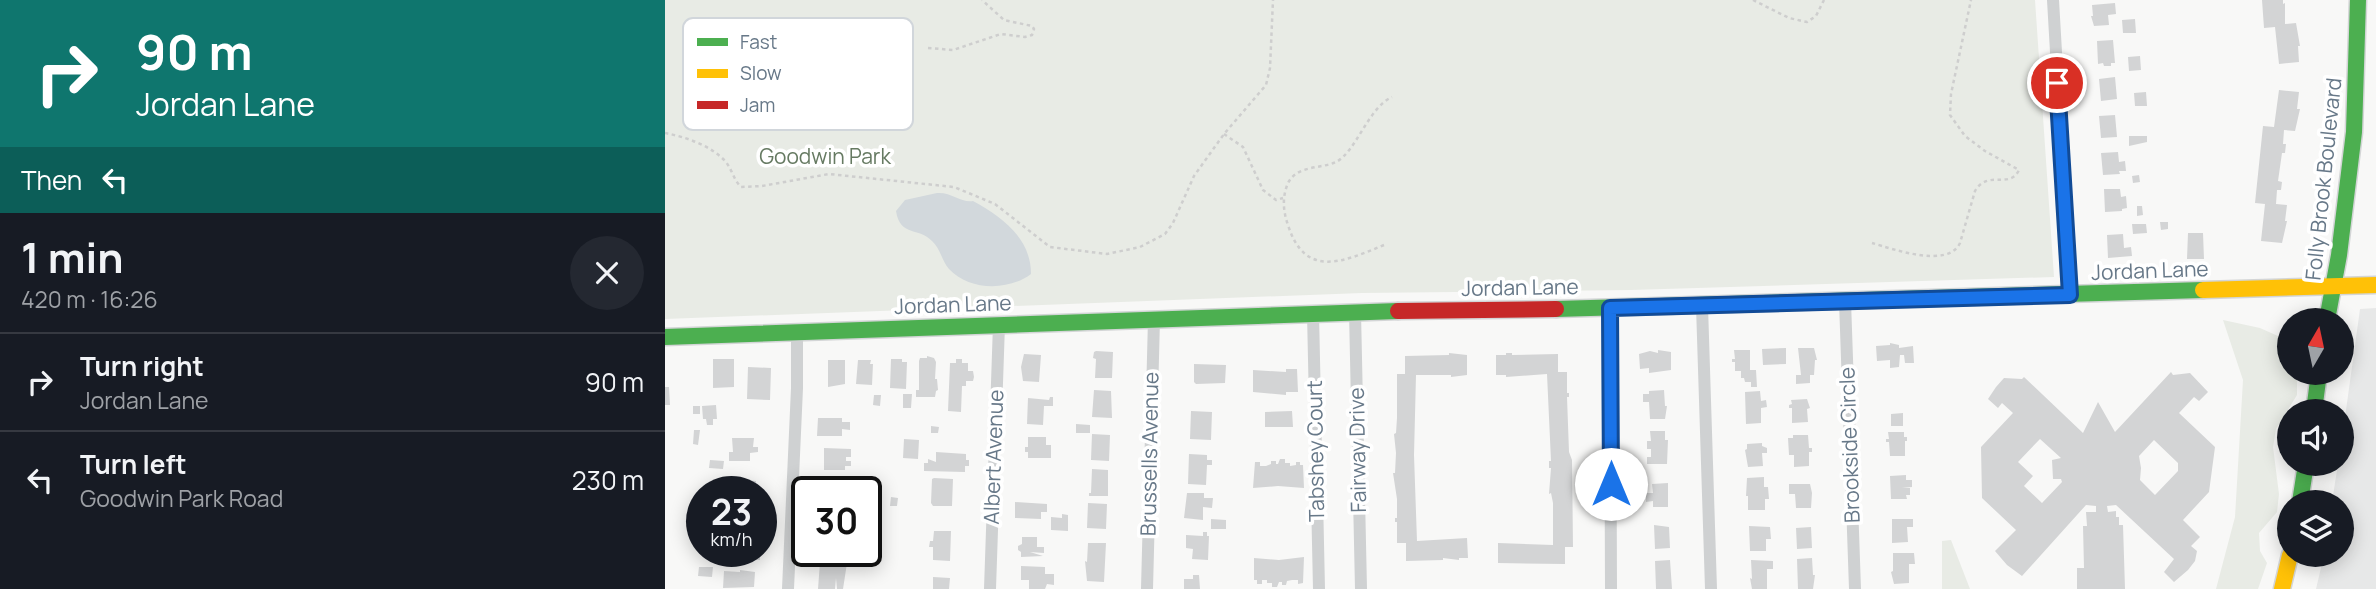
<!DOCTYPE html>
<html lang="en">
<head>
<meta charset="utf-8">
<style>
	body { margin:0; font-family:Manrope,sans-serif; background:#242831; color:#f1f3f6; height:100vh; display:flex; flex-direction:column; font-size:26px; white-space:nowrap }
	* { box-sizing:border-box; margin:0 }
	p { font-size:23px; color:#9ea1a6 }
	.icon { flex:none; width:38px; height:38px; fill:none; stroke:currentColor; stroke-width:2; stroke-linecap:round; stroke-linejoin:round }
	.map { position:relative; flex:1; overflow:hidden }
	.panel { display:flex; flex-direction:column; background:#171b24; width:665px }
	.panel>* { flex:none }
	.guide { background:#0f766e; color:#fff; overflow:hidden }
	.needle { width:46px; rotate:9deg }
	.controls { position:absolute; left:1612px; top:308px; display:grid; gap:14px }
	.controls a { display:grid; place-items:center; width:77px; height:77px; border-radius:50%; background:#171b24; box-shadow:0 4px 18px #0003; font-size:35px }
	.speed { position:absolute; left:21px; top:476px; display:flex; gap:14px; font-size:35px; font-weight:700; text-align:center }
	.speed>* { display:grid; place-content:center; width:91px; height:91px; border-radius:50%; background:#171b24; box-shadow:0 4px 18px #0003; line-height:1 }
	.speed small { font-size:18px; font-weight:400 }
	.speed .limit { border:4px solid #111; border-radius:10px; background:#fff; color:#111 }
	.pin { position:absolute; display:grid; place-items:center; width:60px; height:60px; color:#fff; margin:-30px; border:4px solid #fff; border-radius:50%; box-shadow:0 2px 7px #0007 }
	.me { position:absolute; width:77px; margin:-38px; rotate:0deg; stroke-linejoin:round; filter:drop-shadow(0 0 5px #0008) }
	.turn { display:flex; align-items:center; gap:24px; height:147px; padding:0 21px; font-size:32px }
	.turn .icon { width:91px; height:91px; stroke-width:2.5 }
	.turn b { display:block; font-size:49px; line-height:60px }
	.then { display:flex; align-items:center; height:66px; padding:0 21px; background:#0003; gap:14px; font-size:26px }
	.round { display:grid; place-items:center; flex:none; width:74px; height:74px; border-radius:37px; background:#242831 }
	.summary { display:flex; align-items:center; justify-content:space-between; height:119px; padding:0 21px }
	h1 { font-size:42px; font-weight:700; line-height:52px }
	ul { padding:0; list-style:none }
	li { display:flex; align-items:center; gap:21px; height:98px; padding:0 21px; border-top:2px solid #363941 }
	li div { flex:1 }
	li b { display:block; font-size:26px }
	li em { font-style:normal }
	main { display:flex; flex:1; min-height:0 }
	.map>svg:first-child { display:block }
	.built { fill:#e7e8e8 }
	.green { fill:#e8ebe5 }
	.water { fill:#d2d8dc }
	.building { fill:#d3d4d5; fill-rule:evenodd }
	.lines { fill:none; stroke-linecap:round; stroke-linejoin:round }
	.fast-casing { stroke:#d3d5d6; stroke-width:19 }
	.slow-casing { stroke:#d3d5d6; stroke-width:19 }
	.jam-casing { stroke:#d3d5d6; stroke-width:19 }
	.path { stroke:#cecece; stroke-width:2.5; stroke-dasharray:3.5 3.5; stroke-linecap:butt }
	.street { stroke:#cfd1d2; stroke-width:12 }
	.fast { stroke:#4caf50; stroke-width:16 }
	.slow { stroke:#ffc107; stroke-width:16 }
	.jam { stroke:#c62828; stroke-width:16 }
	.route-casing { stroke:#114b97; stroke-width:18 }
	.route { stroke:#1a73e8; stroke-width:12 }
	.labels { text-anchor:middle; stroke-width:7; stroke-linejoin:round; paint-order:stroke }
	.park-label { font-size:21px; fill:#667a62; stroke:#fff }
	.street-label { font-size:21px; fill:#677888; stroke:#fff }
	.key { fill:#fff; stroke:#d1d6db; stroke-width:2 }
	.key-label { font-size:19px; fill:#677888 }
</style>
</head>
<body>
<main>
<section class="panel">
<div class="guide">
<div class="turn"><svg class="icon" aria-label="right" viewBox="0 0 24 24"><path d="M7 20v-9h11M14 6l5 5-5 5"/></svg><div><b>90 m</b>Jordan Lane</div></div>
<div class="then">Then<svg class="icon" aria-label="left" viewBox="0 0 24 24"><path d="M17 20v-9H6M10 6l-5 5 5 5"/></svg></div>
</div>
<div class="summary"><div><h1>1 min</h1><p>420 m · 16:26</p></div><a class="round"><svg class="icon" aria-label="close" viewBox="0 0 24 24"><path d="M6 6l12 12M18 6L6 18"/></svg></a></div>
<ul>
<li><svg class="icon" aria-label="right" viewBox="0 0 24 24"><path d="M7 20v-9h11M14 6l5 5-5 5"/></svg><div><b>Turn right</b><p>Jordan Lane</p></div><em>90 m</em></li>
<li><svg class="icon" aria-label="left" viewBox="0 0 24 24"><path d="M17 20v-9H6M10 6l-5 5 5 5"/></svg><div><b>Turn left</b><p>Goodwin Park Road</p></div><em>230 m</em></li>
</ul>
</section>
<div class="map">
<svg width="1711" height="589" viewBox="0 0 1711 589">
	<rect width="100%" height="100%" fill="#f8f8f7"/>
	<!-- built -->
	<path class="built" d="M1711,308V589H1651L1659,555H1676V502H1667L1673,464H1676L1677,439L1695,309Z"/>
	<!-- green -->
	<path class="green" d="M0,0H1370L1389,277L966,290L697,293L0,319Z
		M1558,320L1595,328L1624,341V373H1632V395L1611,429L1608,447L1614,494L1612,512L1594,533L1595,551L1602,563L1593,589H1551L1570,517L1578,380Z
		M1286,540L1305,589H1277V541Z"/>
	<!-- water -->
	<path class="water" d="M272,193C287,192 296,203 308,201C337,217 366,238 366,274C344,291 304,291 284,269C277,261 275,248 267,241C254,227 235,237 231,211L240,200Z"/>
	<!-- building -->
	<path class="building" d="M1597,0H1618V4L1620,3V24L1631,23L1635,46H1633L1634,62L1614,64L1610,27L1599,28Z
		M1450,3L1451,14L1443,15L1444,25L1429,26L1426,16H1428L1427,5Z
		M1470,19L1471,33H1458L1457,20Z
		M1448,40L1450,63H1446V66H1439L1438,63L1433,64L1432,41Z
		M1475,56L1476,70L1464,71L1463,57Z
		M1450,77L1452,99L1436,101L1434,79Z
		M1614,90L1634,92L1632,109H1635L1630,131L1619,130L1618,144H1621L1620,153H1617L1613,181L1617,182L1616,190H1612L1611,204L1622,205L1620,221H1622L1617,243L1596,241L1600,204L1590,203L1598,126L1609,127Z
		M1481,92L1482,106H1470L1469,93Z
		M1450,115L1452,137L1436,138L1434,116Z
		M1464,136H1482V142L1464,146Z
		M1453,152L1454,162L1460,161L1461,171H1454L1455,174L1438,175L1436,153Z
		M1474,175L1475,182L1468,183L1467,176Z
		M1439,189H1455L1456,197L1461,196L1462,208L1457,209V211L1440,212Z
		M1472,206H1477L1478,215L1472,216Z
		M1495,222H1503V229L1496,230Z
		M1467,224H1481L1482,233L1468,234Z
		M1523,233H1538L1539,259H1522Z
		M1458,234L1459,248L1466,247L1467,256L1443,258L1442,235Z
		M1225,343L1234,345V348L1248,346L1249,363H1240L1239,355H1235L1234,367L1225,368V360L1212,361L1211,346L1225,345Z
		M1121,348V364L1098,365L1097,349Z
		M1133,348H1149L1152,360H1150L1149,375H1145V383L1131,384V375H1136Z
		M993,350L1006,352V370L984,373V368L975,369L974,354L985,351L993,353Z
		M1069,350H1085V370H1091L1092,387H1086V382H1080L1079,378H1076V371H1070V362H1067V359H1070Z
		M431,351L448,352L447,378H430L431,359L428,358L429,352Z
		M784,353L802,355V375L786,377V375H751L749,455L752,541L802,538L803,558H794V560L778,558V560L741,561V543H732V522H730V518H732V499L728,473H730L731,453L729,434L731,433L732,418V374H740V356L784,355Z
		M841,353H847V355L893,354V372H902V393H904V397H902L904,452L907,460L908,547H900V564L833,563V543L888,545V503L886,493L884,494L886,468H884V461H886L882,374L841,377V375H831V355H841Z
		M359,354L376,355L374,382L358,381L356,367Z
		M262,356L269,358L271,362L270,379H272L273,390L271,391L270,397H251V390H254V361L255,358H262Z
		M48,359H69V387L48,388Z
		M226,359H237V362H242L241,389L225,388Z
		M291,359H297V363H303V371H308L309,377L308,381H301V386H297L296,412L283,411L285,363H291Z
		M163,360H180V384L163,387Z
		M193,360H206L205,364H208L207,385L191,384Z
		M529,364L561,365L560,383L531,384L529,382Z
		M83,367L106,368L105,400L82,399Z
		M621,369H632L633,392H621V395L588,392V370L621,372Z
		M1506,372L1508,375L1525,373L1543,392L1534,401L1529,397L1514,413L1550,447L1544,492L1518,520L1535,537L1526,546L1532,551L1530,561L1523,570L1509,582L1499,572L1509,559L1451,505L1442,506L1443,512L1451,511V517H1454V525H1458L1460,589H1412V568H1419L1418,526H1422L1421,512H1431V506L1421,505L1357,576L1342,565L1330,551L1351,530L1317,498L1316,447L1348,413L1337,403L1333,408L1323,399L1331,387L1339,378L1357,379L1359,377L1418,433L1433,402L1450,432ZM1375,439L1396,458L1387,460L1388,479H1396L1397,482L1377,503L1359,486L1368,476L1353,462ZM1489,440L1513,463V471L1490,495L1475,480L1476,468L1474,456Z
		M0,387H4L5,405H0Z
		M429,390L446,391L447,418L427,417Z
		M999,390L1000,406H1002L1000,419H985L984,402H978V394H984V391Z
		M1095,391L1096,401L1101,400L1102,407L1096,408V423L1081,424L1080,392Z
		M238,394H247L246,408H238Z
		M209,395H216L215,406L208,405Z
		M385,397H388V406H379L378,425L362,424L363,398L384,400Z
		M1142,399L1145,408L1142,409L1143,422L1127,423V408H1124V405L1127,404L1126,400Z
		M51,405L52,419H48V425H42L41,419H38L37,406Z
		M28,406H35V414H28Z
		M526,411L547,412L546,440L525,439Z
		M627,411L628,427H600V412Z
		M1238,413V426H1226V414Z
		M153,418H177V422H185V430L177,429V436H152Z
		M411,424L425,425V433H411Z
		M266,426L274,427L273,433H266Z
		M29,430H35L33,445L28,444Z
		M985,431H1000V440H1003L1002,464H982V457H986V449H982V441H986Z
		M1223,432H1239V437H1242V441H1240V456H1225L1224,442H1221V439H1224Z
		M427,434L445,435L444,461L426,460Z
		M1128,435H1143L1144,448H1147V452H1144V466L1129,467V455H1124L1123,438H1128Z
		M363,437H381V445H386V458H363V452H360V447H363Z
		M67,438H89L88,447H93V452L85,453V461H64V452H68Z
		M239,439L254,440L253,459L238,458Z
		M1097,443V446L1102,448V453H1097L1098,466L1083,467L1080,450L1082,449V444Z
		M159,448L186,449V457H181V461H186V466H180V470H159Z
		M271,452L301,454V460H304V466H300V472L259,471V463H263V459L271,462Z
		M524,454L542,455V460H547V465H542L541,485L523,484Z
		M615,459H620V463H625V466L631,465V462H635V465H638L639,488L613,486L588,488L590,462H595V466H601L606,464V461H611V464H613Z
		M45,460L59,461L58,469L44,468Z
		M427,469L443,470V496H424V493H426Z
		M1241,475V480H1247V487L1237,488H1245V495H1241L1242,499H1226L1225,476Z
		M163,477L188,478L189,491L157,492V480H163Z
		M1099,477V487H1103L1104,499H1100V510H1083V496H1081L1082,478Z
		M62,478L91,481V492H61Z
		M269,478L288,479L287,506H268L266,503L267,479Z
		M1003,483V507H988V501L981,502V493H988L987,484Z
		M1124,484H1145L1147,493L1146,508H1131L1130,494H1124Z
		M522,493H539V498H548L547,508L538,507V520L519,518Z
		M226,497L233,498L232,506H225Z
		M350,502L382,504V512H376V519L350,518Z
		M423,503L442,504L441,529L422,528Z
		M397,514L403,515V531L386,530V517L397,518Z
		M546,519L561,520V529H546Z
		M1227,519H1248V527H1242L1243,542L1227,543Z
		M989,525L1004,527L1005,548L990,549Z
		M1084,526L1105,527L1106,539H1101V551H1085Z
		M1146,527L1147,548L1132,549L1131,528Z
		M269,531H286L285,561L268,560V547H264L265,541H268Z
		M538,532H542V536H544L543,560L527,559L528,549L521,548V535L538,536Z
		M357,537H372V547H379V553L365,552L378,556L356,557V552L353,550V546L357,544Z
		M423,543H441L439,582L422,581L420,561L422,562Z
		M70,551H95V560L70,559Z
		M1228,553H1249L1250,564H1244V583L1229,584L1226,572L1228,571Z
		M639,557L638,583L633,584V580H627L622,581L621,585H617V582H614L612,587H607V583H602V580H597V584H592V580H589V558L614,560Z
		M1147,558L1148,575H1150L1148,589H1133L1132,559Z
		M1005,560L1007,589H991L990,561Z
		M1086,560L1108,561V569H1102V589H1087L1085,578L1087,579Z
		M155,562L182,563L178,589H172L171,578L170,589H153Z
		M356,566L380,567V574H389V585L382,584L380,589H364V580H356Z
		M34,567H48L47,577L33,576Z
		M75,570L90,572L89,587L58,588L59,571L75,572Z
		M528,575H534L535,589H519V579H528Z
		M268,577L285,578L284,589H268Z"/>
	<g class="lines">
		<defs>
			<path id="fast" d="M891,309L1538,290
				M1662,320L1674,255L1689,132L1693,0
				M0,337L733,311
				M1649,411L1654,373
				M1635,502L1641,464"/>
			<path id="slow" d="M1538,290L1711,285
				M1617,589L1625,555"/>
			<path id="jam" d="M733,311L891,309"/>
		</defs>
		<!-- fast casing -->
		<use href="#fast" class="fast-casing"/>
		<!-- slow casing -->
		<use href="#slow" class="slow-casing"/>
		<!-- jam casing -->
		<use href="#jam" class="jam-casing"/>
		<!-- path -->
		<path class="path" d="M1088,0L1124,18L1142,22L1151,16L1159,0
			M263,48L288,50L336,34L360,37L367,35L369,29L367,26L339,20L317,0
			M0,133C21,137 47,146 61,162C67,170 69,180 76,187L97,186L164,174L289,187L330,204L385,247L442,254L475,247L500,234L508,223L529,176L559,134L601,85L605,68L608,0
			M559,134L578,147L598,190L611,200L618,198
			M1207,243C1228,249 1283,269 1295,243L1310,191C1323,169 1344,190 1354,170L1320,151L1300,136L1285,115L1286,94L1306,0
			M719,245C678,262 640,279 623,225C618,211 617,197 623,183C632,165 656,169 671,162C691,152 703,108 727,97"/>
		<!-- street -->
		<path class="street" d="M1388,0L1405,295
			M1180,301L1190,589
			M1037,306L1046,589
			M945,308L946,589
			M690,312L696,589
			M648,313L654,589
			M123,589L132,388V332
			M325,589L334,324
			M482,589L489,319"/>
		<!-- fast -->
		<use href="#fast" class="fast"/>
		<!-- slow -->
		<use href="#slow" class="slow"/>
		<!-- jam -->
		<use href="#jam" class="jam"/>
	</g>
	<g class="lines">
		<defs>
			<path id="route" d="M946,484L945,308L1405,295L1392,83"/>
		</defs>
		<!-- route casing -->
		<use href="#route" class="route-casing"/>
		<!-- route -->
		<use href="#route" class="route"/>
	</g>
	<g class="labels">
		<!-- park labels -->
		<g class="park-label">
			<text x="160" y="164">Goodwin Park</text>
		</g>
		<!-- street labels -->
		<g class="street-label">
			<text transform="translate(1659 179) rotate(-84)" y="7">Folly Brook Boulevard</text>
			<text transform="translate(1485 271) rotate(-2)" y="7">Jordan Lane</text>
			<text transform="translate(855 288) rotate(-1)" y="7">Jordan Lane</text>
			<text transform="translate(288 305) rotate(-2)" y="7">Jordan Lane</text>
			<text transform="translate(1185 445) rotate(-92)" y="7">Brookside Circle</text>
			<text transform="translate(693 450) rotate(-91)" y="7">Fairway Drive</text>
			<text transform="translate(651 451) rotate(-91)" y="7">Tabshey Court</text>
			<text transform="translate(485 454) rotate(-89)" y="7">Brussells Avenue</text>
			<text transform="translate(329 457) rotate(-88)" y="7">Albert Avenue</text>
		</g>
	</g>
	<!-- legend -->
	<rect x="18" y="18" width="230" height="112" rx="10" class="key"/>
	<rect x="32" y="38" width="31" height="8" fill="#4caf50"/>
	<rect x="32" y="69" width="31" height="9" fill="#ffc107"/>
	<rect x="32" y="101" width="31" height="8" fill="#c62828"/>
	<g class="key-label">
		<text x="75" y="49">Fast</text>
		<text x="75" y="80">Slow</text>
		<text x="75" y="112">Jam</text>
	</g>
</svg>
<div class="controls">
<a><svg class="needle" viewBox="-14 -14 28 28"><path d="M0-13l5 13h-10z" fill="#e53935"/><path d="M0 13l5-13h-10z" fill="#9ea1a6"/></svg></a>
<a><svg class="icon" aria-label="sound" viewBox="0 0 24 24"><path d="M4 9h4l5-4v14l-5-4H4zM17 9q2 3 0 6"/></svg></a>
<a><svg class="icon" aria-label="layers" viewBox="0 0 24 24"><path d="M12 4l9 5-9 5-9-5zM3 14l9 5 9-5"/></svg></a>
</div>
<div class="speed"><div>23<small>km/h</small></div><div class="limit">30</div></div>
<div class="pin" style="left:1392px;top:83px;background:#d93025"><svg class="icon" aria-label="arrive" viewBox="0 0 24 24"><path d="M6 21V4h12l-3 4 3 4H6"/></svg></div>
<svg class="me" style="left:946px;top:484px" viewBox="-20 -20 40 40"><circle r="19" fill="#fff"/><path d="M0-13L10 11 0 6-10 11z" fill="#1a73e8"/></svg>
</div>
</main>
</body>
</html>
